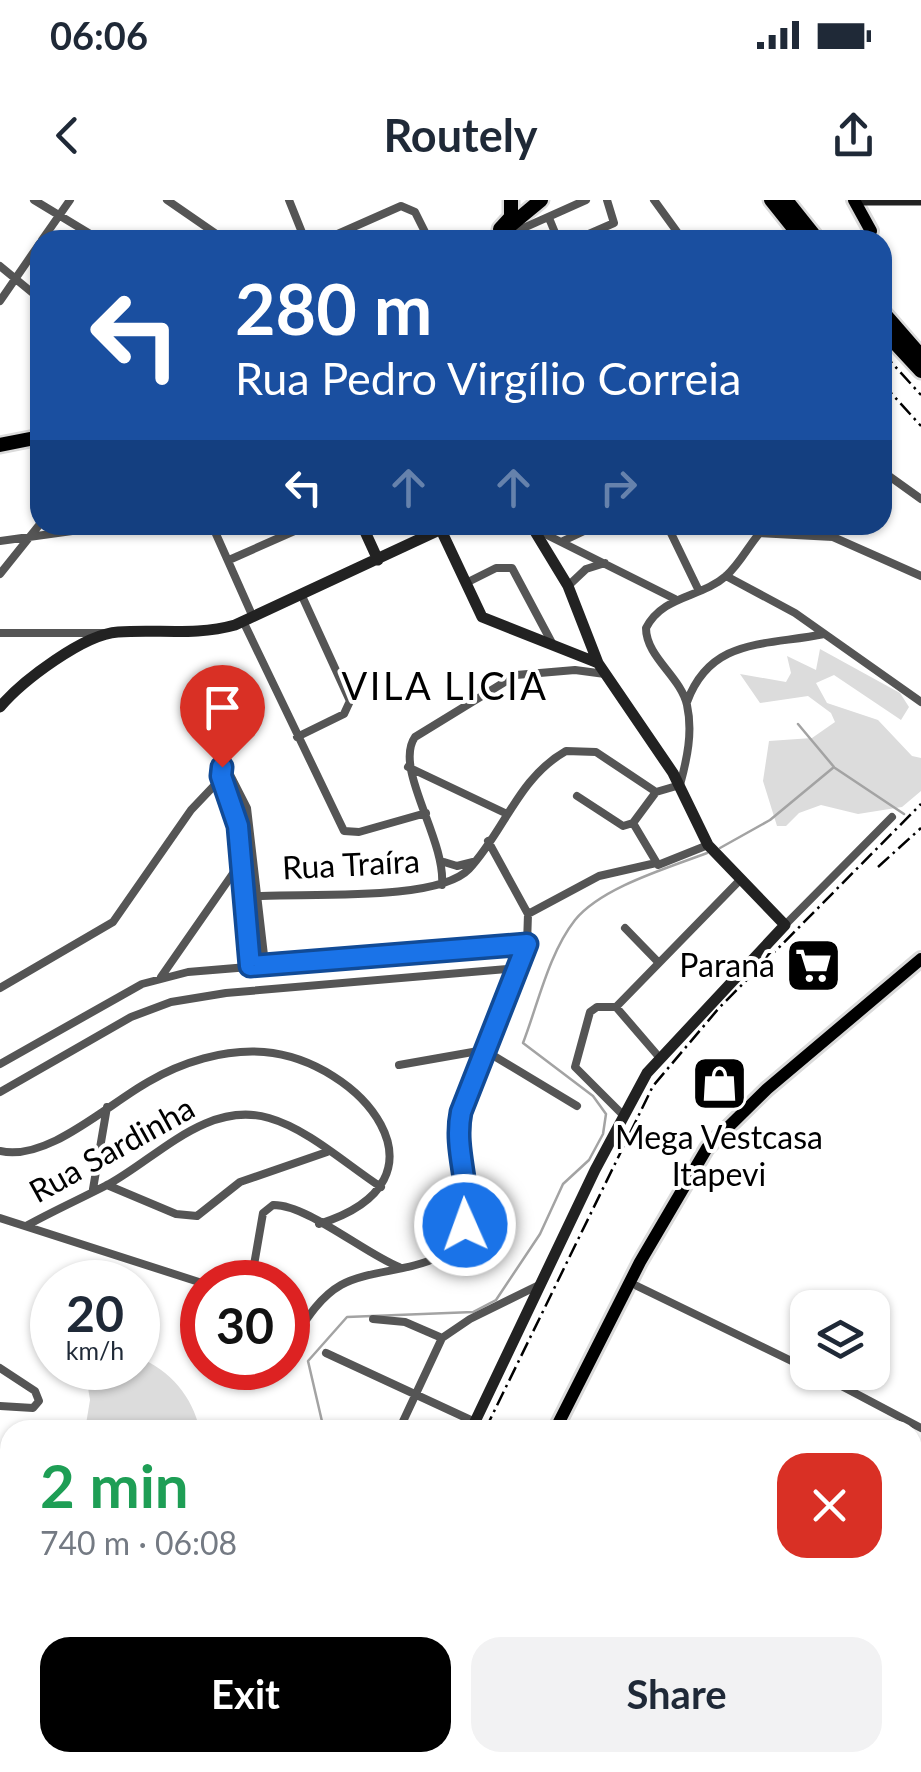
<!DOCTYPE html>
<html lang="en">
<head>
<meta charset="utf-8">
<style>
	body { margin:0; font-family:Lato,sans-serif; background:#f2f2f3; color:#1f2937; height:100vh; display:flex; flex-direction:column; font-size:38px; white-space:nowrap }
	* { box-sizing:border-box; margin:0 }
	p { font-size:32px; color:#747a83 }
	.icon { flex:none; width:55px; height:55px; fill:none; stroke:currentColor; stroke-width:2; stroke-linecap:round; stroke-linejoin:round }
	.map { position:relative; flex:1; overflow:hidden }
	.details { position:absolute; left:0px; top:1220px; width:922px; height:352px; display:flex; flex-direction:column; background:#fff; border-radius:30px 30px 0 0; box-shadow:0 2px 8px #0004 }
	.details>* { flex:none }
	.top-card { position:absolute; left:30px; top:30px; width:862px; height:305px; border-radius:30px; box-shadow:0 2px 8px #0004; background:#1a4fa0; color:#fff; overflow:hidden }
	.buttons { position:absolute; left:790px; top:1090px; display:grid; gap:20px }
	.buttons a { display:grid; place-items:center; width:100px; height:100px; border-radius:20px; background:#fff; box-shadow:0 2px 8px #0004; font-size:50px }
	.speed { position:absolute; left:30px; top:1060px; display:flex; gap:20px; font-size:50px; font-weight:700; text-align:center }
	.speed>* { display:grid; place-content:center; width:130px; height:130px; border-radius:50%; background:#fff; box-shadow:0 2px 8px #0004; line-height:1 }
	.speed small { font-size:25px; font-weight:400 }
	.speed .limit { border:15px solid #d22; background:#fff; color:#111 }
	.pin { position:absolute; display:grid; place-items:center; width:85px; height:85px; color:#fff; margin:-102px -42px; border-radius:50% 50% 50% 0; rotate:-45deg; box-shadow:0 0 10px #0007 }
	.pin .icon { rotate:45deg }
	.me { position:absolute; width:110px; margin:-55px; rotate:358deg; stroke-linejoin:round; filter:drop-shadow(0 0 8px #0008) }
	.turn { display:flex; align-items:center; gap:35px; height:210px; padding:0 40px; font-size:45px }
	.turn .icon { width:130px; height:130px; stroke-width:2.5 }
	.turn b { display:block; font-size:70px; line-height:85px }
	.lanes { display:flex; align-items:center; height:95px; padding:0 40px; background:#0003; justify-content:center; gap:50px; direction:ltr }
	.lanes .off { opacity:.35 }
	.round { display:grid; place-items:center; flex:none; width:105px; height:105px; border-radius:30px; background:#f2f2f3 }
	.headline { display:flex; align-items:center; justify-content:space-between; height:170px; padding:0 40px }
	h1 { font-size:60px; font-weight:700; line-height:75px; color:#1e9e55 }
	.cta { display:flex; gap:20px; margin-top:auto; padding:20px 40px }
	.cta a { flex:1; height:115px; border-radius:30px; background:#000; color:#fff; font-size:40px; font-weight:700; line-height:115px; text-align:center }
	.cta a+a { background:#f2f2f3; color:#1f2937 }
	.status { display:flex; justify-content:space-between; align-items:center; height:70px; padding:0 50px; background:#fff; direction:ltr }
	.status svg { height:28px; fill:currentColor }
	header { display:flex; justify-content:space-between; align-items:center; height:130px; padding:0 40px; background:#fff; font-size:45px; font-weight:700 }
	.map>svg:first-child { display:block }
	.green { fill:#dcdcdc }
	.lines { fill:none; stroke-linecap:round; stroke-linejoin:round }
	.stream { stroke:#a3a3a3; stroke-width:2.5 }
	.river { stroke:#a3a3a3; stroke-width:12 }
	.primary-casing { stroke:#dbdbdb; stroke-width:18 }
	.highway-casing { stroke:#dbdbdb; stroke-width:19 }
	.street { stroke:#555; stroke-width:8 }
	.secondary { stroke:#222; stroke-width:11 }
	.primary { stroke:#000; stroke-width:12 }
	.highway { stroke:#000; stroke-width:14 }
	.rail { stroke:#000; stroke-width:2.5; stroke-dasharray:15 5 2.5 5; stroke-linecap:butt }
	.route-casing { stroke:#114b97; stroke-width:25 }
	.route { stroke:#1a73e8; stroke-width:18 }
	.labels { text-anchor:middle; stroke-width:8; stroke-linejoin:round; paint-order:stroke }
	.street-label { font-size:32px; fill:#000; stroke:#fff }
	.poi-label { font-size:32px; fill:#000; stroke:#fff; text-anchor:end }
	.quarter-label { font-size:38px; letter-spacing:2.5px; fill:#000; stroke:#fff }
</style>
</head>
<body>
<div class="status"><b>06:06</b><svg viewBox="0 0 49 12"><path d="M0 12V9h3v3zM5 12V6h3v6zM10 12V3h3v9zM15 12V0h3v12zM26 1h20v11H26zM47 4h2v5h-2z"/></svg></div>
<header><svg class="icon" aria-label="back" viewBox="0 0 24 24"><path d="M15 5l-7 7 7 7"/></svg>Routely<svg class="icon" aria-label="share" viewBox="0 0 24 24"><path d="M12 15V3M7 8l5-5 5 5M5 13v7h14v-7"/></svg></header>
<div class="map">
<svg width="921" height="1572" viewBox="0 0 921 1572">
	<rect width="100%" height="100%" fill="#fff"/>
	<!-- green -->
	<path class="green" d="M820,449L900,493L909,507L901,520L834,475L816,483L827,503L878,520L912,556L921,558V591L902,607L858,614L821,605L799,613L786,626H777L763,581L769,541L812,538L835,522L831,513L808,496L760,503L740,474L786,482L791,473L787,456L816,470Z
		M138,1157C171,1171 192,1196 200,1230H93L86,1224L90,1200L85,1169L138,1168Z"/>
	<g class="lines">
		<!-- stream -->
		<path class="stream" d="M835,568L904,614
			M720,648L770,620L834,567L798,524
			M324,1230L308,1161L347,1117L473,1112L496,1100L540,1034L563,984L589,960L603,934L606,914L593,896L523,843C538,804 549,753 575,720C602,687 668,668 707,653"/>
		<!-- river -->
		<path class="river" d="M82,1572V1562"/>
		<defs>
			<path id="primary" d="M854,0L871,31
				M555,1230L640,1062L707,948L767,889L921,759
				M388,1572L392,1562"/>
			<path id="highway" d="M771,0L803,40
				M786,0L818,40
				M500,29L511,17V0
				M493,40L541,0
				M882,111L921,156
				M882,129L921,171
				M0,245L40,237"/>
		</defs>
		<!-- primary casing -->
		<use href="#primary" class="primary-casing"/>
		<!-- highway casing -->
		<use href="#highway" class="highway-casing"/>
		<!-- street -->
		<path class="street" d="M34,0L100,40
			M167,0L225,40
			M289,0L305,40
			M654,0L683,40
			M549,18L558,40
			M503,37L586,0
			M42,40L70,0
			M324,40L401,6L415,12L429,40
			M575,40L614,23L607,0
			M0,66L40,99
			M0,101L40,43
			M882,271L921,299
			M212,325L253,417
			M667,325L699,391
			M533,328L675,399
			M759,333L833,337L921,376
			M0,341L101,327L214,331
			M563,341L597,325
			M229,360L308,325
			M0,374L40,324
			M726,376L795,413L921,502
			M466,383L496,368H512L552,443
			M568,386L586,369L605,363
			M243,421L344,631L359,632L426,613
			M0,433H105
			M687,502C711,437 766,446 824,434
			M210,521L222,559L247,608L265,764
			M297,537L344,514L350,501L302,396
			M408,567L505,613
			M221,574L239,625L251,766
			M577,596L623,626L633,623
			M633,623L658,665L708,645
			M633,623L656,592
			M444,662L457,666L473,662
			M442,685C446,639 393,568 415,537L516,475L575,470L605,474
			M258,696C305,693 438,702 469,669C504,632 518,578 566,551L596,552L656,592L680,585C687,559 693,532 687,505C681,477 646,457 646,428C663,395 701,398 726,376C742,362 751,340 767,325
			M528,714L599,676L656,663
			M785,725L892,617
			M625,728L659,763
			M161,777L241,662
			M0,788L113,722L191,610L229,570
			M616,807L740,680
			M616,807H597L590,812L575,867L623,915
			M616,807L659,857
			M0,864L142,784L188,772L527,744
			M399,865L484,850L577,906
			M0,892L131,817L171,802L226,793L518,768
			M0,951C47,962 107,905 148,882C182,862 224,849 264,852C360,860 461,980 319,1024
			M107,985L176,1014L197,1016L240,982L327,952
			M93,989L107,907
			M0,1018L202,1083
			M26,1026C53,1011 82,998 109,984C158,957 208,900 269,918C308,929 347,965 381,987
			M243,1082L254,1065L263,1013L273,1005C306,1004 364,1053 399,1067
			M637,1086L808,1169
			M373,1119L405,1122L442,1138
			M290,1144C304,1123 318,1098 341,1085C379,1064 445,1076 464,1028C478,992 453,951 461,913L527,744L528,714L488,641
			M326,1153L475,1222
			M0,1168L35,1191L39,1201L33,1208L0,1206
			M815,1172L921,1228
			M399,1230L442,1138L470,1119L541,1084
			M912,1444L921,1450
			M0,1462L10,1457
			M428,1562L434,1572
			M505,1562L512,1572
			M781,1562L790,1572
			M109,1567L233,1570
			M604,1572L609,1562
			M832,1572V1562
			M892,1572L893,1562"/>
		<!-- secondary -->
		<path class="secondary" d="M855,0H921
			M362,325L378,360
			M441,330L482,417L598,463
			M0,507C22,481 84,434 118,432C158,429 196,436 235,425L450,325
			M471,1230L595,970L647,873L785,725L708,645L673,573L598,463L568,386L531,325
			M304,1572L309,1562"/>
		<!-- primary -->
		<use href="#primary" class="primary"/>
		<!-- highway -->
		<use href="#highway" class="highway"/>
		<!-- rail -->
		<path class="rail" d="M882,152L921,195
			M882,183L921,226
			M878,667L921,628
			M485,1230L653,886L719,808L921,604
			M321,1572L325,1562"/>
	</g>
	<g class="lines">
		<defs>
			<path id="route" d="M222,567L221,576L238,626L250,766L527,744L461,912C453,951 472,987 465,1025"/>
		</defs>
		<!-- route casing -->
		<use href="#route" class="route-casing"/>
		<!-- route -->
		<use href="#route" class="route"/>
	</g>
	<!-- icons -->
	<defs>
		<symbol id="supermarket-square" viewBox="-11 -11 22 22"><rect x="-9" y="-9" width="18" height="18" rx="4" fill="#000" stroke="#fff"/><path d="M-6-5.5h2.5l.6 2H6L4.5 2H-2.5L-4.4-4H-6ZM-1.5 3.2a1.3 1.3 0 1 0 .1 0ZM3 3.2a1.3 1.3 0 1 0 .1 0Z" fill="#fff"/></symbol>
		<symbol id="shop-square" viewBox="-11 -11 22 22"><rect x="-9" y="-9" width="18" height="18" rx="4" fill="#000" stroke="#fff"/><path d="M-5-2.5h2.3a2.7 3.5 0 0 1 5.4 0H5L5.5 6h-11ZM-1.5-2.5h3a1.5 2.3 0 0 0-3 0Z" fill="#fff"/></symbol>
	</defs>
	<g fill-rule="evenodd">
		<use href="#supermarket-square" x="782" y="734" width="63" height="63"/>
		<use href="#shop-square" x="688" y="852" width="63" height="63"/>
	</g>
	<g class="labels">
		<!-- street labels -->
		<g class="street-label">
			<text transform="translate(351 665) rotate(-3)" y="11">Rua Traíra</text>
			<text transform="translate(112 950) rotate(-29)" y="11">Rua Sardinha</text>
		</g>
		<!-- poi labels -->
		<g class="poi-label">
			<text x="775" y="777">Paraná</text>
			<text x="719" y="949" text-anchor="middle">Mega Vestcasa<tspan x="719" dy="37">Itapevi</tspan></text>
		</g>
		<!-- quarter labels -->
		<g class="quarter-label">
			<text x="445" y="500">VILA LICIA</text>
		</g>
	</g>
</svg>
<div class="buttons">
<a><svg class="icon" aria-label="layers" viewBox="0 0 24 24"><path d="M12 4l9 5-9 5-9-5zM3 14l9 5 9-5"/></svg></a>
</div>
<div class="speed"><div>20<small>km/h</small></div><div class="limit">30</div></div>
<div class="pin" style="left:222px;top:567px;background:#d93025"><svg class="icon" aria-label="arrive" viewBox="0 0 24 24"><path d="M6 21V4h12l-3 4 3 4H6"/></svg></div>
<svg class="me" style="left:465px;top:1025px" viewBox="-20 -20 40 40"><circle r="17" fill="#1a73e8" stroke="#fff" stroke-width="3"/><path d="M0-11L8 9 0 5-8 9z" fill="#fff"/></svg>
<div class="top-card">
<div class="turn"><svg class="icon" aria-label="left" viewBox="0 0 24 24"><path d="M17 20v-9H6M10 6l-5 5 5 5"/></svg><div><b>280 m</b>Rua Pedro Virgílio Correia</div></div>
<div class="lanes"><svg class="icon" aria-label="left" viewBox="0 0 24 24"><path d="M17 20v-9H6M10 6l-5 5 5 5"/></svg><svg class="icon off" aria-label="ahead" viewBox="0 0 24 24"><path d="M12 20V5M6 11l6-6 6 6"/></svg><svg class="icon off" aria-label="ahead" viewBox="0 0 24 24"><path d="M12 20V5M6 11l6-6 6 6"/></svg><svg class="icon off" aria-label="right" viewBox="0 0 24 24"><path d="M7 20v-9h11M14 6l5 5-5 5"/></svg></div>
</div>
<section class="details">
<div class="headline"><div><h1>2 min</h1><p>740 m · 06:08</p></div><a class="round" style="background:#d93025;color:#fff"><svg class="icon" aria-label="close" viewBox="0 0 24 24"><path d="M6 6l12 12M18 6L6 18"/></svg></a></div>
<div class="cta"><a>Exit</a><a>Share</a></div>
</section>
</div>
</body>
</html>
